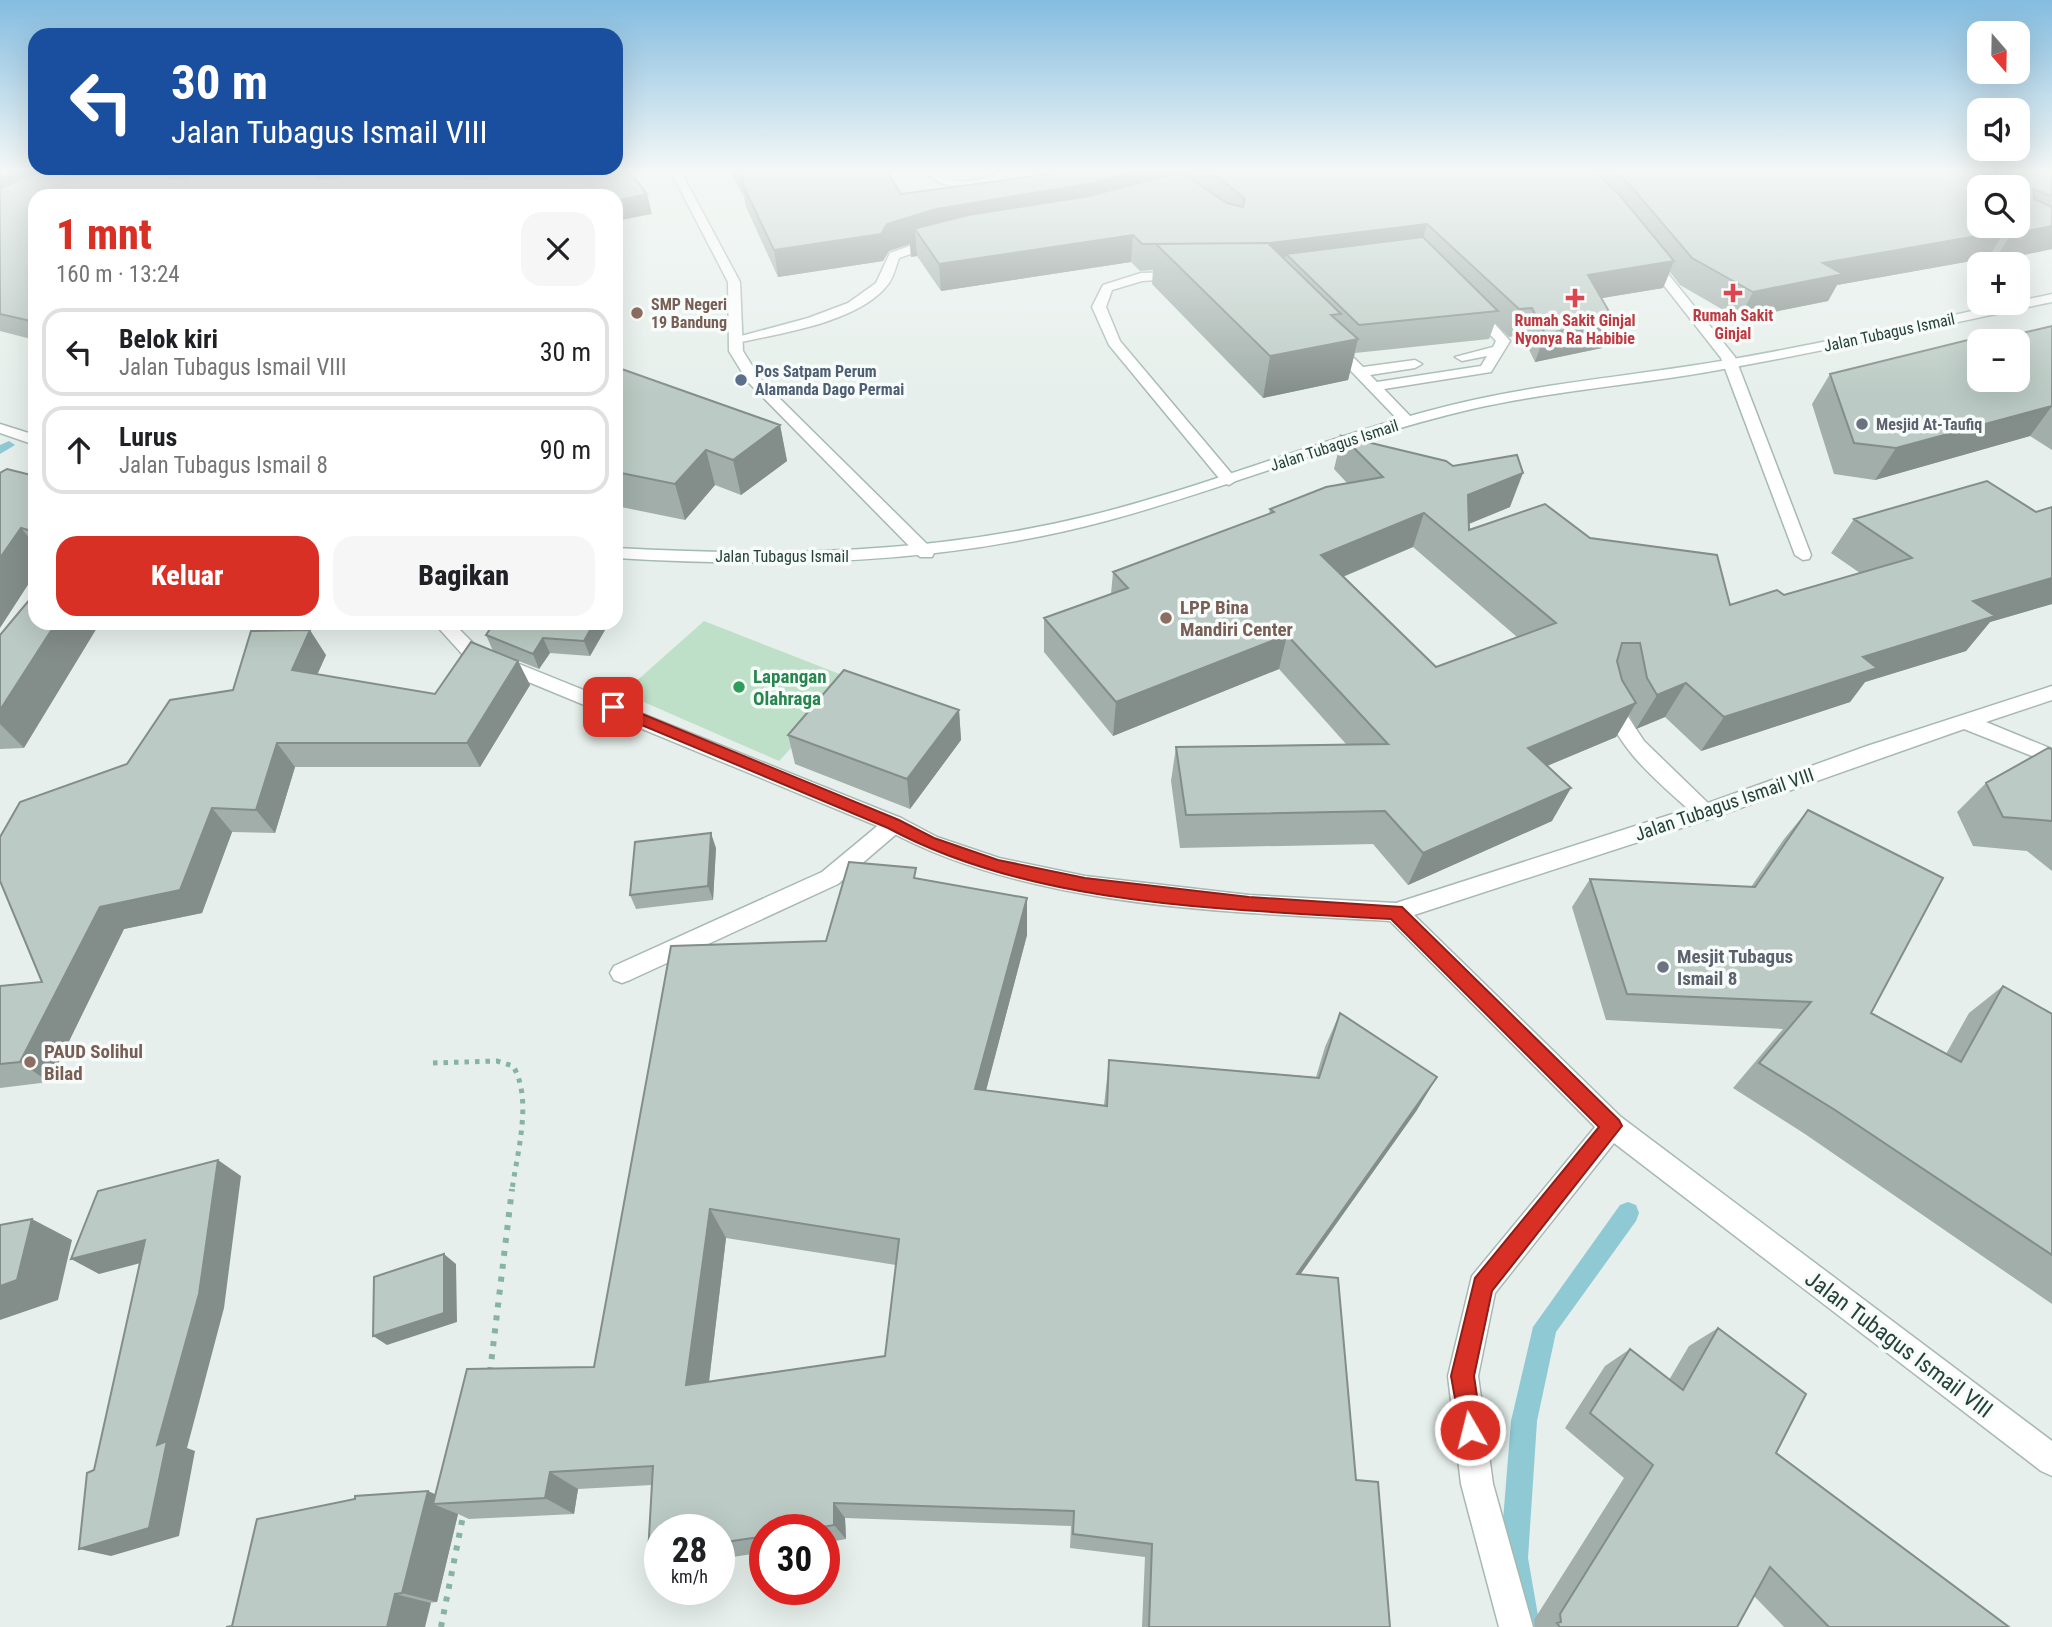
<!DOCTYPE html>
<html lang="id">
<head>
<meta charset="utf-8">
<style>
	body { margin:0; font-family:"Roboto Condensed",sans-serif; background:#f6f6f6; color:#202124; height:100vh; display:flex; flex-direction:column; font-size:26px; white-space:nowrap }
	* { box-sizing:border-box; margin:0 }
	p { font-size:23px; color:#757577 }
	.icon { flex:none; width:38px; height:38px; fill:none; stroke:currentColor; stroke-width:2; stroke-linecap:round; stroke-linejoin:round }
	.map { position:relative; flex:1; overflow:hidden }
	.drawer { position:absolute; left:28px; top:189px; width:595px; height:441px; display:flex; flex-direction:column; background:#fff; border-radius:21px; box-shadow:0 7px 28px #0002 }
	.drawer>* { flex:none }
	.guide { position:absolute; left:28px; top:28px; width:595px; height:147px; border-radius:21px; box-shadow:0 7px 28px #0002; background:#1a4fa0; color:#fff; overflow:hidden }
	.needle { width:46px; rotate:160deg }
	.fabs { position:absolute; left:1967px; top:21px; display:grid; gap:14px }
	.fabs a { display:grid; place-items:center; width:63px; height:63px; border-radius:14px; background:#fff; box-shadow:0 7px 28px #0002; font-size:35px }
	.speed { position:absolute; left:644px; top:1514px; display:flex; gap:14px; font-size:35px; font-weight:700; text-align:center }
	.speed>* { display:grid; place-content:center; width:91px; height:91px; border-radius:50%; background:#fff; box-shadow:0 7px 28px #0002; line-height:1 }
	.speed small { font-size:18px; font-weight:400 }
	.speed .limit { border:10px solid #d22; background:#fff; color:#111 }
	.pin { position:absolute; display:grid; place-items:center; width:60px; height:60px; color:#fff; margin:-30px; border-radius:14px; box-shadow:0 4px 10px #0006 }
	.me { position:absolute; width:77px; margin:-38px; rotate:352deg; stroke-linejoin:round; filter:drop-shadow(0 0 5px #0008) }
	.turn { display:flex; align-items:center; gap:24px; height:147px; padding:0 28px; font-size:32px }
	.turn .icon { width:91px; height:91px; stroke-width:2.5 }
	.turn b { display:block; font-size:49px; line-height:60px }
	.round { display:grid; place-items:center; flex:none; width:74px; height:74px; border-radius:21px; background:#f6f6f6 }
	.headline { display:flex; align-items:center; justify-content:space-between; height:119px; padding:0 28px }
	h1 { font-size:42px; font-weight:800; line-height:52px; color:#d93025 }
	.action { display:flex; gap:14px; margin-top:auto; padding:14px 28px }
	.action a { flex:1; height:80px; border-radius:21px; background:#d93025; color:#fff; font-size:28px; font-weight:800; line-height:80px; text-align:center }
	.action a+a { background:#f6f6f6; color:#202124 }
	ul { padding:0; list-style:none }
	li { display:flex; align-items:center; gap:21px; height:88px; margin:0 14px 10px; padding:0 14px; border:4px solid #e0e0e0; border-radius:21px }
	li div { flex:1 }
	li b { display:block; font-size:26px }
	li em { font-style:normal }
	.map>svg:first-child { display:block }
	.green { fill:#bfe0c8 }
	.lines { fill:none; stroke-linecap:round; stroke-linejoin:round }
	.stream { fill:#8ec9d4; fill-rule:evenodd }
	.lane-casing { stroke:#a8b8b2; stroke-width:3 }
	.street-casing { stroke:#a8b8b2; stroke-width:3 }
	.secondary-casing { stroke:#a4bbb3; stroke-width:3 }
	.path-far1 { stroke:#86b3a5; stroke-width:5; stroke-dasharray:4.5 6; stroke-linecap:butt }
	.path { stroke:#86b3a5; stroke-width:6; stroke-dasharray:5 8; stroke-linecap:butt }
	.lane { fill:#fff; fill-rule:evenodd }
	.street { fill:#fff; fill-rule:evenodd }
	.secondary { fill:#fff; fill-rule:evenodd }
	.wall { fill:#a1aea9; fill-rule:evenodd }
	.shaded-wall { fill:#838d89 }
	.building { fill:#bbcac4; stroke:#838d89; stroke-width:2; fill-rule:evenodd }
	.route { fill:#d93025; stroke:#8d1f18; stroke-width:2 }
	.health-dot { fill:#e0444e; stroke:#f7fbf9; stroke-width:2.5 }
	.education-dot { fill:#8d6e63; stroke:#f7fbf9; stroke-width:2.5 }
	.service-dot { fill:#5c6f8a; stroke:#f7fbf9; stroke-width:2.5 }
	.worship-dot { fill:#6b7280; stroke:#f7fbf9; stroke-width:2.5 }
	.leisure-dot { fill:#2e9e5b; stroke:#f7fbf9; stroke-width:2.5 }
	.labels { text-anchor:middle; stroke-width:7; stroke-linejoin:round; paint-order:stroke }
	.far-education-label { font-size:16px; font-weight:bold; fill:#785e54; stroke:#f7fbf9; text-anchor:start }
	.far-health-label { font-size:16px; font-weight:bold; fill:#be3a42; stroke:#f7fbf9 }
	.far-street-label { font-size:16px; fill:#24423a; stroke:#f7fbf9 }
	.far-service-label { font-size:16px; font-weight:bold; fill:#4e5e75; stroke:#f7fbf9; text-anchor:start }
	.far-worship-label { font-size:16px; font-weight:bold; fill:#5b616d; stroke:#f7fbf9; text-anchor:start }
	.education-label { font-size:19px; font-weight:bold; fill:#785e54; stroke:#f7fbf9; text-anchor:start }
	.leisure-label { font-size:19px; font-weight:bold; fill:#27864d; stroke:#f7fbf9; text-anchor:start }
	.street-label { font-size:19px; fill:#24423a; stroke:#f7fbf9 }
	.worship-label { font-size:19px; font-weight:bold; fill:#5b616d; stroke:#f7fbf9; text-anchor:start }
	.near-street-label { font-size:23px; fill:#24423a; stroke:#f7fbf9 }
</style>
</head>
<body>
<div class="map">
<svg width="2052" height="1627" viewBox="0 0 2052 1627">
	<rect width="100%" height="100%" fill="#e6efeb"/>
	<!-- green -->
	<path class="green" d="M704,621L855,680L779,761L623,693Z"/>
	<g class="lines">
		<!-- stream -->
		<path class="stream" d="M9,441L15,445L0,454V445Z
			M1628,1202L1636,1205L1639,1213L1636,1221L1556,1332L1537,1421L1528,1558L1540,1627H1512L1500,1558L1511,1421L1533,1327L1620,1205Z"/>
		<defs>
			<path id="lane" d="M935,237L939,238V244L899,258C895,269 893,280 885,288C854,323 781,333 737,343L730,339L808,318L848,303L876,283L890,253Z
				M1184,272V278L1142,281L1112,290L1106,307L1120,341L1237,480L1229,485L1223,483L1109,345L1092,307L1103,285L1141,273Z
				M1468,305H1478L1510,341L1491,372L1384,389L1412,418V424H1402L1326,345L1338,342L1363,367L1415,360L1422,364L1415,368L1370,375L1377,382L1481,366L1487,356L1462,361L1455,357L1493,347L1496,341L1468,311Z
				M894,816L901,818L905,824L901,830L838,884L630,980L622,983L614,980L610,973L614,966L822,872L887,818Z"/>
			<path id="street" d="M669,168H679L740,282L743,351L761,380L932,549L934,553L932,557H920L748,382L729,351L728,282Z
				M922,168C934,167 937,174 948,178C963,185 980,180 995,175L999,168H1009L1003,179C974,189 943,194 922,168Z
				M1644,254H1652L1735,357L1811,555L1809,559L1803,560L1795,555L1721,358L1644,260Z
				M434,623H453L477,647L901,818L937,837L999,858L1085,876L1249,895L1396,903L1688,809C1654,778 1615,747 1603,700L1606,695H1620L1627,715L1644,741L1708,803L1867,746L2052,686V700L1986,722L2052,749V764L1964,729L1712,818L1414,915L1621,1117L2052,1441V1476L2041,1471L1614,1143L1495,1293L1478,1376L1493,1484L1533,1627H1499L1461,1484L1448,1376L1472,1276L1595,1127L1390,921C1230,912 1029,908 887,830L463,655Z"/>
			<path id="secondary" d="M2052,294V302C1939,326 1826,351 1713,371C1633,385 1552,391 1472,409C1348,438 1229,488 1106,521C945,564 781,568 616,558V548C776,557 935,554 1092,515C1221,483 1343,429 1473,400C1555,382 1638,375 1721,361C1832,342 1944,317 2052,294Z
				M0,424L35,435V445L0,433Z"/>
		</defs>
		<!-- lane casing -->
		<use href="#lane" class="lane-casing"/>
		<!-- street casing -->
		<use href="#street" class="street-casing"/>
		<!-- secondary casing -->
		<use href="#secondary" class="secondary-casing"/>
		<!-- path-far1 -->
		<path class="path-far1" d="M433,1063L497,1061L513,1066C533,1099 517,1153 512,1190"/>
		<!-- path -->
		<path class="path" d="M490,1372L512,1189
			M441,1627L464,1511"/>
		<!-- lane -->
		<use href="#lane" class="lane"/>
		<!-- street -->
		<use href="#street" class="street"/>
		<!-- secondary -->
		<use href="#secondary" class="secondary"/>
	</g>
	<!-- wall -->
	<path class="wall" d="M0,168H616L652,214L35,196V340L0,331Z
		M728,168H885L901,194L1037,176L1028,168H2052V249L1994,261L1988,258L1837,285L1828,301L1739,319L1680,285L1670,272L1663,288L1602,298V348L1535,362L1522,335L1509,337L1495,323L1489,339L1355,353L1348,380L1263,398L1152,284L1153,270L1140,271L1131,262L941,291L917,256L911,257L910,244L889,251L883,261L778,277L746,207L744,197Z
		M2052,326V450L2030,436L1875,480L1834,474L1812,404L1830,374L1988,341Z
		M616,367L780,425L787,461L741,495L715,485L685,520L616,506Z
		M1342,436L1510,507L1469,524V530L1590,538L1730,605L1784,595L1860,573L1831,553L1854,519L2036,512L2052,507V604L1990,622L1966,651L1865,682L1850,702L1701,751L1665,717L1636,729L1629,715L1616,737L1547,766L1552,821L1408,885L1373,844L1180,848L1171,781L1176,747L1346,744L1279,669L1113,736L1044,652V618L1111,594L1113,572L1269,514L1270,509L1347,483L1334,469ZM1413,547L1517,637L1436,667L1343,577Z
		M0,473L35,476V574Z
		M609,623L590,656L550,653L539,669L493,651L486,635Z
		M0,635L24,748L0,749Z
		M326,655L317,675L435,694L518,661L530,685L480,767H295L275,833L232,832L202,913L124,929L49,1082L0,1088V986L42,982L127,764L233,690Z
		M959,710L961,740L910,809L795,764L788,735Z
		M2052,749V871L2027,851L1973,846L1957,812L1986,783Z
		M1808,810L1871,1013L1946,1054L1969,1013L2003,986L2052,1014V1304L1805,1134L1733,1088L1783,1029L1606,1020L1572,907L1590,879L1751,887L1784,839Z
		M716,848L713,900L636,909L630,895Z
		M917,879L1027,898V935L986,1090L1104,1105L1109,1060L1316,1077L1325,1047L1340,1013L1417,1110L1300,1275L1356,1480L1390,1627H1142L1145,1557L1070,1548L1071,1526L845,1518L846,1539L824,1543V1530H765V1552L719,1559V1530H660V1560L648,1554L652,1485L578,1489L574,1514L469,1519L458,1514L437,1602L232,1626L435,1494L594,1367L826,941ZM726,1238L896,1265L885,1356L709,1382Z
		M1718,1328L1776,1453L2009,1627H1784L1754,1596L1737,1627H1535L1534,1620L1624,1478L1565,1428L1605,1366L1630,1349L1669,1380L1689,1346Z"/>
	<!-- shaded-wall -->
	<path class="shaded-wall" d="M24,168H84L0,201V177Z
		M181,168H229L178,196L167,178L168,174Z
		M330,168H376L325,196L316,178L317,174Z
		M1150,168H1252H1193L1191,181L915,229L917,256L911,257L910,244L889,251L883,261L778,277L774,250L887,224L936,209Z
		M647,194L652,214L616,221V201Z
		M1427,224L1420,250L1286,254L1284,267L1266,269L1270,243Z
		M2052,226V249L1994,261L2011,234Z
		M2005,231L1988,258L1837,285L1828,301L1739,319L1753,292L1823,263Z
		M1133,235L1131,262L941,291L939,264Z
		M1674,261L1663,288L1578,302L1588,275Z
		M1614,320L1602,348L1535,362L1545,334Z
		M1358,339L1348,380L1263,398L1270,356Z
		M2052,406L2030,436L1875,480L1896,448Z
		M780,425L787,461L741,495L733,460Z
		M706,450L715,485L685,520L675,484Z
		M1523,473L1510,507L1456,529L1468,495Z
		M1424,513L1413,547L1313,589L1321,555Z
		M21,528L35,545V574L0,628V558Z
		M2052,578V604L1990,622L1966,651L1865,682L1850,702L1701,751L1724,717L1863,657L1973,601Z
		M616,597L619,605L616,610Z
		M56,623H100L24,748L0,724V710Z
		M594,623H609L590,656L584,641Z
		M310,630L326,655L308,695L292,670Z
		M1287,635L1279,669L1113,736L1116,702Z
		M543,638L550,653L539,669L533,654Z
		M518,661L530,685L480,767L467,743Z
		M1686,683L1665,717L1636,729L1657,695Z
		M1636,703L1616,737L1511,781L1528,748Z
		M959,710L961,740L910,809L907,779Z
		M277,743L295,767L275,833L256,810Z
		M1571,788L1552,821L1408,885L1423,853Z
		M212,808L232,832L202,913L124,929L49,1082L20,1062L100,907Z
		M711,833L716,848L713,900L708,886Z
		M1027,898V935L978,1121L975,1089Z
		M1437,1077L1417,1110L1282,1300L1297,1274Z
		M218,1160L241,1176L224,1308L187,1448L195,1451L179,1536L111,1556L79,1549L157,1445Z
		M710,1209L726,1238L706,1406L686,1385Z
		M32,1219L72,1240L58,1300L0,1320V1286Z
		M145,1240L171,1255L99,1274L71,1259Z
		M444,1254L456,1264L457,1322L387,1345L373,1336Z
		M550,1472L578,1489L574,1514L545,1498Z
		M428,1491L455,1503L433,1504L458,1514L437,1602L402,1593Z
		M834,1503L845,1518L846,1539L834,1525Z
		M395,1594L431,1603L425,1627H387Z"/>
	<!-- building -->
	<path class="building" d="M0,168H24L0,177Z
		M49,168H181L168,174L167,178L186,179L208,168H330L317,174L316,178L335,179L357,168H449L469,179H485L488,176L473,168H626L647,194L616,201V196H35V322L0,314V188Z
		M737,168H885L901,194L1059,173L1054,168H1150L1088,184L936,209L887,224L881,234L774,250L741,181L744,180Z
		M1193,168H1589L1618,193L1674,261L1588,275L1614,320L1545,334L1532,308L1519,309L1427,224L1270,243L1142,244L1133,235L939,264L915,229L909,230L968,215L1089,196L1172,174L1191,179L1227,203L1243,207L1245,199L1219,178Z
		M1609,168H1968L1997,180L1996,169L1992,168H2052V196L2033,189L2034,199L2052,207V226L2011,234L2005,231L1823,263L1843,274L1753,292L1692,258L1630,185ZM1979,187H2018V226H1979Z
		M1423,237L1498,311L1359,325L1286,254Z
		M1268,243L1341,314L1331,315L1358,339L1270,356L1156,244Z
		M2052,326V406L1896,448L1854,443L1830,374L1980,337L1988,341ZM1979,341H2018V380H1979Z
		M616,367L780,425L733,460L706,450L675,484L616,472Z
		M1342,436L1446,461L1453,466L1517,455L1523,473L1468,495L1469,530L1545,504L1590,538L1717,555L1730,605L1777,590L1784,595L1912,558L1854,519L1987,481L2036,512L2052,507V578L1973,601L1995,616L1863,657L1877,668L1724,717L1686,683L1657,695L1647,678L1640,643H1622L1617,661L1622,680L1636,703L1528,748L1571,788L1423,853L1385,811L1186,815L1176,747L1388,744L1287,635L1116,702L1044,618L1128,588L1113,572L1274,512L1270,509L1326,487L1383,477ZM1424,513L1556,623L1436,667L1321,555Z
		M7,469L35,476V532L21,528L0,558V473Z
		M35,593V623H56L0,710V635Z
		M494,623H594L584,641L543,638L533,654L486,635Z
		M310,630L292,670L435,694L471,642L518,661L467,743H277L256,810L212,808L180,890L100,907L20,1062L0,1064V986L42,982L0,881V837L20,802L127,764L170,700L233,690L251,631Z
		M844,670L959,710L907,779L788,735Z
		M2048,748L2052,749V821L2003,817L1986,783Z
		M1808,810L1943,878L1871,1013L1961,1062L2003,986L2052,1014V1255L1835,1110L1759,1063L1811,1002L1627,994L1590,879L1755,887Z
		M711,833L708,886L630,895L635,842Z
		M849,862L916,868L914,878L1027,898L975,1089L1107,1106L1109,1060L1319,1078L1340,1013L1437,1077L1297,1274L1338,1278L1356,1480L1378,1482L1390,1627H1149L1152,1544L1073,1534L1074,1511L834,1503V1525L808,1530H765V1536L719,1543V1530H660V1552L648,1554L653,1466L550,1472L545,1498L433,1504L467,1369L594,1367L671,946L826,941ZM710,1209L899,1239L885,1356L686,1385Z
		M218,1160L199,1294L157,1445L167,1441L149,1528L79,1549L87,1473L94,1470L145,1240L71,1259L98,1191Z
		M32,1219L17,1280L0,1286V1225Z
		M444,1254V1313L373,1336L374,1277Z
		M1718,1328L1806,1394L1776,1453L2009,1627H1829L1770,1567L1737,1627H1560L1557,1623L1561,1622L1560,1614L1653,1465L1590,1413L1630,1349L1683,1390Z
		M428,1491L402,1593L395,1594L387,1627H226L232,1626L257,1519L355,1499V1496Z"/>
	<!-- sky -->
	<linearGradient id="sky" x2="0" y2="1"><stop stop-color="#84bce0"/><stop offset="0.43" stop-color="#f4f8f6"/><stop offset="1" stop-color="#f4f8f6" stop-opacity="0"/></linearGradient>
	<rect width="2052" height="395" fill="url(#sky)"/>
	<!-- route -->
	<path class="route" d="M613,702L899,820L934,838L998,860L1085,878L1249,897L1402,907L1619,1120L1622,1126L1492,1291L1474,1376L1482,1430L1478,1438L1470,1442L1462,1438L1451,1376L1475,1278L1599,1127L1391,919C1229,909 1034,907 888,828L608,711L606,707Z"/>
	<!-- markers -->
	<g class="health-dot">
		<path d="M1729.5 282.5h7v7h7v7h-7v7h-7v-7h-7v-7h7z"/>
		<path d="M1571.5 287.5h7v7h7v7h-7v7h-7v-7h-7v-7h7z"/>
	</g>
	<g class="education-dot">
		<circle cx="637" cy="313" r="7"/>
		<circle cx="1166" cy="618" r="7"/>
		<circle cx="30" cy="1062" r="7"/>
	</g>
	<circle class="service-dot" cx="741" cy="380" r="7"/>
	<g class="worship-dot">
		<circle cx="1862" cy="424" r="7"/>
		<circle cx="1663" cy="967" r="7"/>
	</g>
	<circle class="leisure-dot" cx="739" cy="687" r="7"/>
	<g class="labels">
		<!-- far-education labels -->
		<g class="far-education-label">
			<text x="651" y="310">SMP Negeri<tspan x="651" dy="18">19 Bandung</tspan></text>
		</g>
		<!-- far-health labels -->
		<g class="far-health-label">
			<text x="1733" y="321">Rumah Sakit<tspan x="1733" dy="18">Ginjal</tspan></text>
			<text x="1575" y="326">Rumah Sakit Ginjal<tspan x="1575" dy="18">Nyonya Ra Habibie</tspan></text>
		</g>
		<!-- far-street labels -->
		<g class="far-street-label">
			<text transform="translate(1889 332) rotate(-12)" y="6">Jalan Tubagus Ismail</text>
			<text transform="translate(1334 445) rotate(-18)" y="6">Jalan Tubagus Ismail</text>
			<text x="782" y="562">Jalan Tubagus Ismail</text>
		</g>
		<!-- far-service labels -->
		<g class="far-service-label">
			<text x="755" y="377">Pos Satpam Perum<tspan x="755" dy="18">Alamanda Dago Permai</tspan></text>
		</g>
		<!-- far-worship labels -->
		<g class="far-worship-label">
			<text x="1876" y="430">Mesjid At-Taufiq</text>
		</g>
		<!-- education labels -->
		<g class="education-label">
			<text x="1180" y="614">LPP Bina<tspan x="1180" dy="22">Mandiri Center</tspan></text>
			<text x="44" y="1058">PAUD Solihul<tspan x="44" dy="22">Bilad</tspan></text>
		</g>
		<!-- leisure labels -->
		<g class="leisure-label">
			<text x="753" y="683">Lapangan<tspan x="753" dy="22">Olahraga</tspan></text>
		</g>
		<!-- street labels -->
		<g class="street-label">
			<text transform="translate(1724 804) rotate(-19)" y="7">Jalan Tubagus Ismail VIII</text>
		</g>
		<!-- worship labels -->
		<g class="worship-label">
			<text x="1677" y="963">Mesjit Tubagus<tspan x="1677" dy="22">Ismail 8</tspan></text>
		</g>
		<!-- near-street labels -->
		<g class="near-street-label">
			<text transform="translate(1899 1344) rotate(37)" y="8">Jalan Tubagus Ismail VIII</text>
		</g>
	</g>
</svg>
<div class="fabs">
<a><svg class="needle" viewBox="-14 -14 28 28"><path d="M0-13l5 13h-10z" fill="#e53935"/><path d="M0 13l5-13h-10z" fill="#757577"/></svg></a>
<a><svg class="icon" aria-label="sound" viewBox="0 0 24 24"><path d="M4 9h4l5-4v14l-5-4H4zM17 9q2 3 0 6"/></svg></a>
<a><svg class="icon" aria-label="search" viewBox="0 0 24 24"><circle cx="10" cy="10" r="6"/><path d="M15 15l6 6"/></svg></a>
<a>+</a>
<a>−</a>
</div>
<div class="speed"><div>28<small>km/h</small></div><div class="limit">30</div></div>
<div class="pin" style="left:613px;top:707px;background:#d93025"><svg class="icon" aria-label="arrive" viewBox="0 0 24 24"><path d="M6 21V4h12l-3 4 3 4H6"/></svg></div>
<svg class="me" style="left:1470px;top:1430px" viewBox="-20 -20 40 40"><circle r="17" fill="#d93025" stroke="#fff" stroke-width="3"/><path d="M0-11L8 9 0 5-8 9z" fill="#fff"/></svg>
<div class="guide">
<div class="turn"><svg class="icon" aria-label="left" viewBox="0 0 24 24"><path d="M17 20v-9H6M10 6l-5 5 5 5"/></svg><div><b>30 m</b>Jalan Tubagus Ismail VIII</div></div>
</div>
<section class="drawer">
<div class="headline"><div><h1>1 mnt</h1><p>160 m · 13:24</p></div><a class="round"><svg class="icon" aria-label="close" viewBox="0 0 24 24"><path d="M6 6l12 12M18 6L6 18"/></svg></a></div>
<ul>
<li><svg class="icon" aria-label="left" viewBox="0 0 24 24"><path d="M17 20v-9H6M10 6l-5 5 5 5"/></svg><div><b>Belok kiri</b><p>Jalan Tubagus Ismail VIII</p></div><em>30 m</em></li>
<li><svg class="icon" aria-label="ahead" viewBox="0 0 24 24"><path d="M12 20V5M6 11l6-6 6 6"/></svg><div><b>Lurus</b><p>Jalan Tubagus Ismail 8</p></div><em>90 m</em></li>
</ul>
<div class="action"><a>Keluar</a><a>Bagikan</a></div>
</section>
</div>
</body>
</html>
